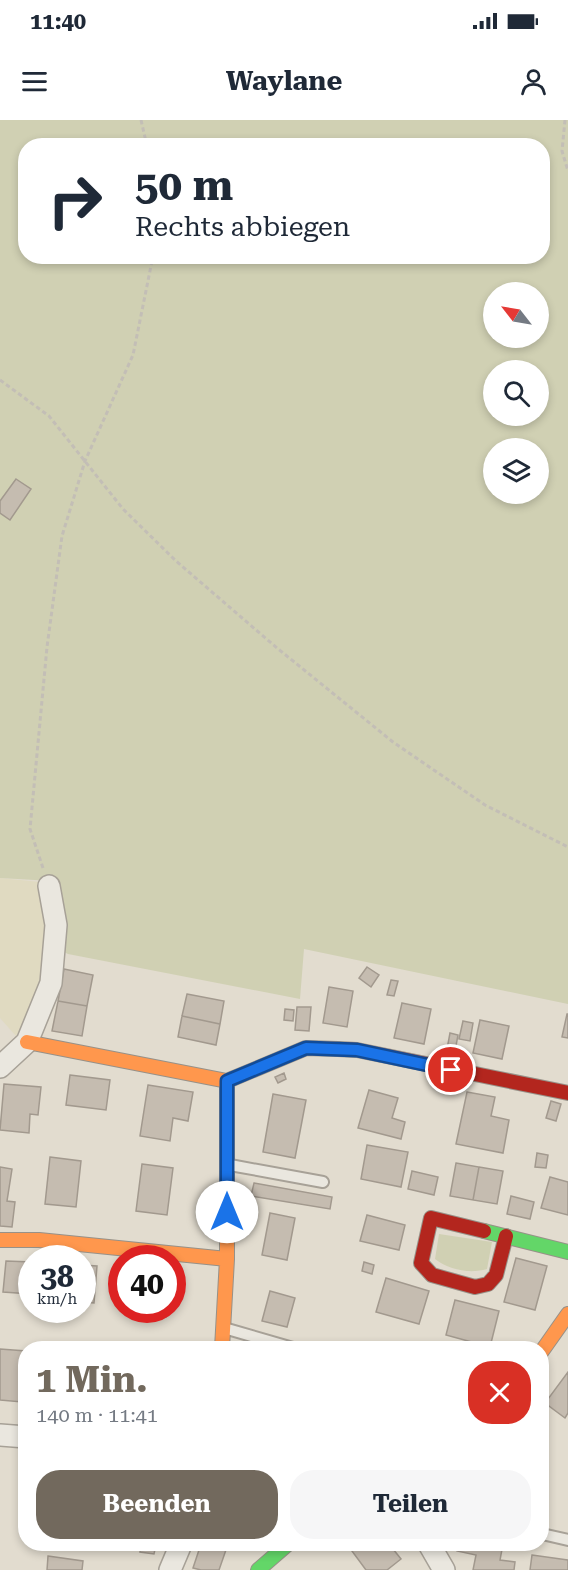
<!DOCTYPE html>
<html lang="de">
<head>
<meta charset="utf-8">
<style>
	body { margin:0; font-family:"Roboto Serif",serif; background:#f6f6f7; color:#1f2937; height:100vh; display:flex; flex-direction:column; font-size:22px; white-space:nowrap }
	* { box-sizing:border-box; margin:0 }
	p { font-size:20px; color:#747a83 }
	.icon { flex:none; width:33px; height:33px; fill:none; stroke:currentColor; stroke-width:2; stroke-linecap:round; stroke-linejoin:round }
	.map { position:relative; flex:1; overflow:hidden }
	.sheet { position:absolute; left:18px; top:1221px; width:531px; height:210px; display:flex; flex-direction:column; background:#fff; border-radius:24px; box-shadow:0 3px 9px #0003 }
	.sheet>* { flex:none }
	.guide { position:absolute; left:18px; top:18px; width:532px; height:126px; border-radius:24px; box-shadow:0 3px 9px #0003; background:#fff; color:#1f2937; overflow:hidden }
	.needle { width:39px; rotate:301deg }
	.tools { position:absolute; left:483px; top:162px; display:grid; gap:12px }
	.tools a { display:grid; place-items:center; width:66px; height:66px; border-radius:50%; background:#fff; box-shadow:0 3px 9px #0003; font-size:30px }
	.speed { position:absolute; left:18px; top:1125px; display:flex; gap:12px; font-size:30px; font-weight:700; text-align:center }
	.speed>* { display:grid; place-content:center; width:78px; height:78px; border-radius:50%; background:#fff; box-shadow:0 3px 9px #0003; line-height:1 }
	.speed small { font-size:15px; font-weight:400 }
	.speed .limit { border:9px solid #d22; background:#fff; color:#111 }
	.pin { position:absolute; display:grid; place-items:center; width:51px; height:51px; color:#fff; margin:-26px; border:3px solid #fff; border-radius:50%; box-shadow:0 2px 6px #0007 }
	.me { position:absolute; width:66px; margin:-33px; rotate:0deg; stroke-linejoin:round; filter:drop-shadow(0 0 4px #0008) }
	.turn { display:flex; align-items:center; gap:21px; height:126px; padding:0 18px; font-size:27px }
	.turn .icon { width:78px; height:78px; stroke-width:2.5 }
	.turn b { display:block; font-size:42px; line-height:51px }
	.round { display:grid; place-items:center; flex:none; width:63px; height:63px; border-radius:24px; background:#f6f6f7 }
	.head { display:flex; align-items:center; justify-content:space-between; height:102px; padding:0 18px }
	h1 { font-size:36px; font-weight:700; line-height:45px; color:#72695d }
	.button { display:flex; gap:12px; margin-top:auto; padding:12px 18px }
	.button a { flex:1; height:69px; border-radius:24px; background:#72695d; color:#fff; font-size:24px; font-weight:700; line-height:69px; text-align:center }
	.button a+a { background:#f6f6f7; color:#1f2937 }
	.status { display:flex; justify-content:space-between; align-items:center; height:42px; padding:0 30px; background:#fff; direction:ltr }
	.status svg { height:16px; fill:currentColor }
	header { display:flex; justify-content:space-between; align-items:center; height:78px; padding:0 18px; background:#fff; font-size:27px; font-weight:700 }
	.map>svg:first-child { display:block }
	.farmland { fill:#e0dac1 }
	.green { fill:#d0d0b3; fill-rule:evenodd }
	.building { fill:#c5bcb0; stroke:#a2998e; stroke-width:1.5 }
	.lines { fill:none; stroke-linecap:round; stroke-linejoin:round }
	.lane-casing { stroke:#a7a197; stroke-width:14 }
	.street-casing { stroke:#a7a197; stroke-width:24 }
	.fast-casing { stroke:#979188; stroke-width:16 }
	.slow-casing { stroke:#979188; stroke-width:16 }
	.jam-casing { stroke:#979188; stroke-width:16 }
	.path { stroke:#c3beb6; stroke-width:3; stroke-dasharray:4.5 3; stroke-linecap:butt }
	.lane { stroke:#eae7df; stroke-width:10 }
	.street { stroke:#eae7df; stroke-width:21 }
	.fast { stroke:#63d668; stroke-width:14 }
	.slow { stroke:#ff974d; stroke-width:14 }
	.jam { stroke:#b3261e; stroke-width:14 }
	.route-casing { stroke:#114b97; stroke-width:15 }
	.route { stroke:#1a73e8; stroke-width:10 }
</style>
</head>
<body>
<div class="status"><b>11:40</b><svg viewBox="0 0 49 12"><path d="M0 12V9h3v3zM5 12V6h3v6zM10 12V3h3v9zM15 12V0h3v12zM26 1h20v11H26zM47 4h2v5h-2z"/></svg></div>
<header><svg class="icon" aria-label="menu" viewBox="0 0 24 24"><path d="M4 6h16M4 12h16M4 18h16"/></svg>Waylane<svg class="icon" aria-label="person" viewBox="0 0 24 24"><circle cx="12" cy="8" r="4"/><path d="M4 21q1-7 8-7t8 7"/></svg></header>
<div class="map">
<svg width="568" height="1450" viewBox="0 0 568 1450">
	<rect width="100%" height="100%" fill="#e2dccf"/>
	<!-- farmland -->
	<path class="farmland" d="M0,758L40,762L48,783L50,832L35,885L16,916L0,898Z"/>
	<!-- green -->
	<path class="green" d="M0,0H568V884L304,829L300,879L68,834L62,831L52,761L0,758ZM26,26H543V136H26ZM494,172H538V218H494ZM494,250H538V296H494ZM494,328H538V374H494Z
		M439,1114L492,1122L487,1149C470,1154 449,1150 435,1139Z"/>
	<!-- building -->
	<path class="building" d="M16,359L31,369L10,400L0,393V381Z
		M367,847L379,855L371,867L359,858Z
		M64,849L93,855L87,886L58,881Z
		M391,860L398,861L394,876L387,875Z
		M329,867L353,871L347,907L323,903Z
		M187,874L224,881L220,904L182,896Z
		M58,881L87,886L82,916L52,911Z
		M402,883L431,889L424,924L394,918Z
		M297,887H311L309,911L295,910Z
		M285,889L294,890L293,901L284,900Z
		M567,894H568V918L562,917Z
		M182,896L220,904L216,925L178,917Z
		M480,900L509,906L502,939L473,933Z
		M463,901L473,903L470,921L459,919Z
		M450,913L458,915L455,931L447,929Z
		M284,953L286,959L278,963L275,957Z
		M70,955L110,960L106,990L66,985Z
		M4,964L41,967L38,995L30,994L29,1013L0,1010Z
		M148,965L193,972L188,1001L173,998L170,1021L140,1016Z
		M369,970L398,978L392,998L405,1002L401,1019L358,1008Z
		M467,972L495,977L491,996L509,1000L503,1033L456,1024Z
		M273,974L306,980L295,1038L263,1032Z
		M551,981L561,984L556,1001L546,998Z
		M367,1025L408,1032L401,1067L361,1059Z
		M537,1033L548,1035L546,1048L535,1047Z
		M50,1037L81,1041L76,1087L45,1084Z
		M456,1043L479,1047L473,1080L450,1076Z
		M142,1044L173,1048L167,1095L136,1091Z
		M0,1047L12,1049L7,1081L15,1082L12,1107L0,1106Z
		M479,1047L503,1051L497,1084L473,1080Z
		M412,1051L438,1057L434,1075L408,1069Z
		M550,1057L568,1062V1095L541,1088Z
		M254,1063L332,1077L330,1089L251,1076Z
		M511,1076L534,1082L530,1099L507,1094Z
		M270,1093L295,1098L287,1140L262,1135Z
		M367,1095L405,1105L399,1130L360,1121Z
		M516,1138L547,1146L535,1190L504,1182Z
		M6,1141L32,1142L31,1174L3,1172Z
		M364,1142L374,1145L372,1154L362,1151Z
		M82,1145L97,1146L94,1183L82,1182Z
		M386,1158L429,1171L419,1204L376,1192Z
		M270,1171L295,1178L287,1207L262,1201Z
		M455,1180L499,1191L490,1227L446,1215Z
		M141,1190H167L166,1197L140,1193Z
		M62,1222L77,1223L76,1228H61Z
		M0,1229L26,1231L22,1282L0,1280Z
		M568,1252V1293L565,1298L545,1283Z
		M141,1424L156,1425L154,1434L140,1432Z
		M201,1424H228L219,1450H201L193,1448Z
		M354,1424H369L370,1425L373,1424H389L401,1439L387,1450H366L349,1427Z
		M458,1424H503L500,1440L515,1442L514,1450H473L476,1435L457,1431Z
		M532,1435L568,1440V1450H530Z
		M48,1436L83,1441L82,1450H47Z"/>
	<g class="lines">
		<defs>
			<path id="lane" d="M230,1045L323,1062
				M224,1208L293,1228
				M542,1414L568,1420"/>
			<path id="street" d="M0,947L27,922L51,863L56,805L49,766
				M0,1315L26,1317
				M429,1424L444,1450
				M170,1450L181,1424"/>
			<path id="fast" d="M484,1111L568,1132
				M258,1450L288,1424"/>
			<path id="slow" d="M27,922L227,961L306,928L338,929
				M0,1120H39L227,1139
				M222,1228L227,1139V961
				M542,1231L568,1194"/>
			<path id="jam" d="M338,929L357,930L568,973
				M484,1111L431,1098L421,1143L432,1155L475,1167L488,1164L496,1155L506,1116"/>
		</defs>
		<!-- lane casing -->
		<use href="#lane" class="lane-casing"/>
		<!-- street casing -->
		<use href="#street" class="street-casing"/>
		<!-- fast casing -->
		<use href="#fast" class="fast-casing"/>
		<!-- slow casing -->
		<use href="#slow" class="slow-casing"/>
		<!-- jam casing -->
		<use href="#jam" class="jam-casing"/>
		<!-- path -->
		<path class="path" d="M141,0L147,26
			M565,0L562,31L568,51
			M0,260L49,296L123,389L176,441L277,528L393,622L485,685L568,727
			M43,748L30,709L47,527L62,416L85,341L133,235L153,136"/>
		<!-- lane -->
		<use href="#lane" class="lane"/>
		<!-- street -->
		<use href="#street" class="street"/>
		<!-- fast -->
		<use href="#fast" class="fast"/>
		<!-- slow -->
		<use href="#slow" class="slow"/>
		<!-- jam -->
		<use href="#jam" class="jam"/>
	</g>
	<g class="lines">
		<defs>
			<path id="route" d="M227,1092V961L306,928L357,930L451,950"/>
		</defs>
		<!-- route casing -->
		<use href="#route" class="route-casing"/>
		<!-- route -->
		<use href="#route" class="route"/>
	</g>
</svg>
<div class="tools">
<a><svg class="needle" viewBox="-14 -14 28 28"><path d="M0-13l5 13h-10z" fill="#e53935"/><path d="M0 13l5-13h-10z" fill="#747a83"/></svg></a>
<a><svg class="icon" aria-label="search" viewBox="0 0 24 24"><circle cx="10" cy="10" r="6"/><path d="M15 15l6 6"/></svg></a>
<a><svg class="icon" aria-label="layers" viewBox="0 0 24 24"><path d="M12 4l9 5-9 5-9-5zM3 14l9 5 9-5"/></svg></a>
</div>
<div class="speed"><div>38<small>km/h</small></div><div class="limit">40</div></div>
<div class="pin" style="left:451px;top:950px;background:#d93025"><svg class="icon" aria-label="arrive" viewBox="0 0 24 24"><path d="M6 21V4h12l-3 4 3 4H6"/></svg></div>
<svg class="me" style="left:227px;top:1092px" viewBox="-20 -20 40 40"><circle r="19" fill="#fff"/><path d="M0-13L10 11 0 6-10 11z" fill="#1a73e8"/></svg>
<div class="guide">
<div class="turn"><svg class="icon" aria-label="right" viewBox="0 0 24 24"><path d="M7 20v-9h11M14 6l5 5-5 5"/></svg><div><b>50 m</b>Rechts abbiegen</div></div>
</div>
<section class="sheet">
<div class="head"><div><h1>1 Min.</h1><p>140 m · 11:41</p></div><a class="round" style="background:#d93025;color:#fff"><svg class="icon" aria-label="close" viewBox="0 0 24 24"><path d="M6 6l12 12M18 6L6 18"/></svg></a></div>
<div class="button"><a>Beenden</a><a>Teilen</a></div>
</section>
</div>
</body>
</html>
